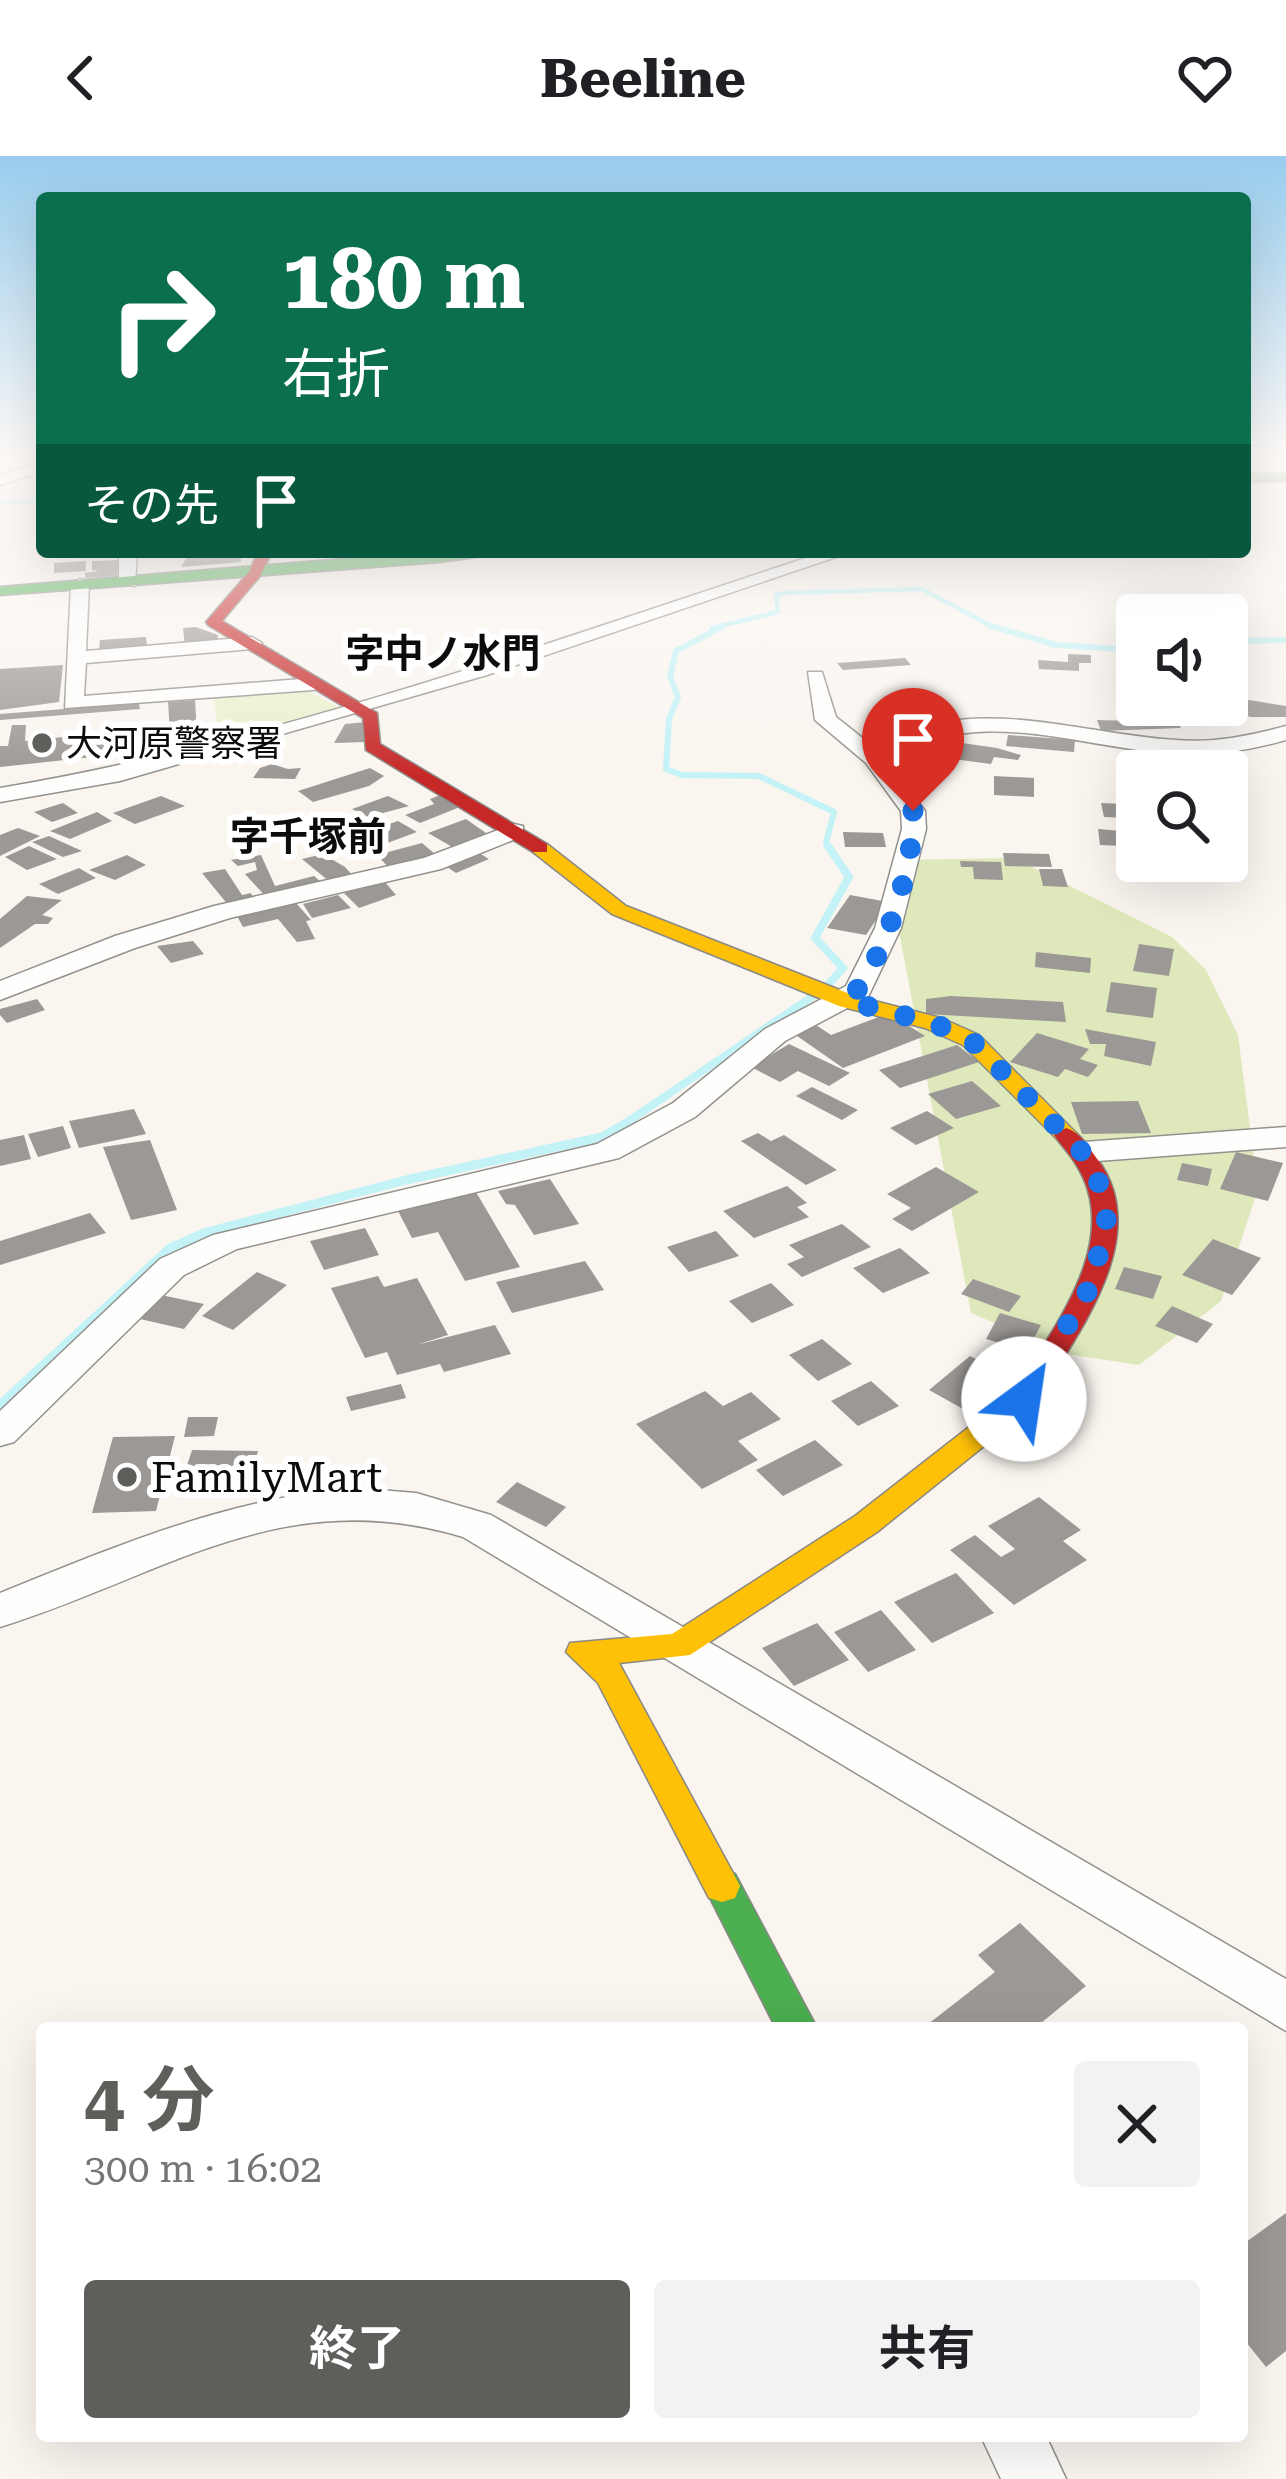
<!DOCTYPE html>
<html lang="ja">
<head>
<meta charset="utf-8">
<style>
	body { margin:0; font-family:"Roboto Serif","Noto Sans JP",serif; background:#f2f2f2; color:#202124; height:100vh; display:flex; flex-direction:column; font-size:45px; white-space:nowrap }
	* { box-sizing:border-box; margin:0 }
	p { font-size:39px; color:#757577 }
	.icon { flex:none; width:66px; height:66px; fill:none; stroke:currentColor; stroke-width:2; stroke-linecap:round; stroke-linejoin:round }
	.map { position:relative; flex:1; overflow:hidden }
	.sheet { position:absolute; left:36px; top:1866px; width:1212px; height:420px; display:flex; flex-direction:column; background:#fff; border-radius:12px; box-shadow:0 12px 48px #0002 }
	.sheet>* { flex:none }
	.guide { position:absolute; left:36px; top:36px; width:1215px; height:366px; border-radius:12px; box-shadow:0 12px 48px #0002; background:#0b6e4f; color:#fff; overflow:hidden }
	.tools { position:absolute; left:1116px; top:438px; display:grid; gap:24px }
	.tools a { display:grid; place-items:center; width:132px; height:132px; border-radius:12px; background:#fff; box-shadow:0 12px 48px #0002; font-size:60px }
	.pin { position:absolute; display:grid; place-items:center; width:102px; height:102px; color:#fff; margin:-123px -51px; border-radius:50% 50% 50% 0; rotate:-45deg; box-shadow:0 0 12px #0007 }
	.pin .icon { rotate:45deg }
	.me { position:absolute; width:132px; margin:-66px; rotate:31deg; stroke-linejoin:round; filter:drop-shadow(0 0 9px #0008) }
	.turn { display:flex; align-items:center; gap:42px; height:252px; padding:0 48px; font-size:54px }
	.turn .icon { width:156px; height:156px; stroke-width:2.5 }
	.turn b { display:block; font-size:84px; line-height:102px }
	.then { display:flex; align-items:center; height:114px; padding:0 48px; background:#0003; gap:24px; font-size:45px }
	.round { display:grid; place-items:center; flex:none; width:126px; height:126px; border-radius:12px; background:#f2f2f2 }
	.summary { display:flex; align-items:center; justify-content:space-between; height:204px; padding:0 48px }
	h1 { font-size:72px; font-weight:700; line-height:90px; color:#5f5e5b }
	.cta { display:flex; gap:24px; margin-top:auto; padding:24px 48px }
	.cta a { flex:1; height:138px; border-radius:12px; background:#5f5e5b; color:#fff; font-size:48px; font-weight:700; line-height:138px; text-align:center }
	.cta a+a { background:#f2f2f2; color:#202124 }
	header { display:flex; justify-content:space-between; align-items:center; height:156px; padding:0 48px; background:#fff; font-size:54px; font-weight:700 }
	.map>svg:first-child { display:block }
	.green { fill:#ebf0cd }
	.forest { fill:#dee8bb }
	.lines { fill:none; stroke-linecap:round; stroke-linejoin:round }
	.stream-far3 { stroke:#c3f2f7; stroke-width:4.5 }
	.stream-far2 { stroke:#c3f2f7; stroke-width:6 }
	.stream-far1 { stroke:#c3f2f7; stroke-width:8 }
	.stream { stroke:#c3f2f7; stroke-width:9 }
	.building { fill:#9c9895 }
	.street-casing { stroke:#93918e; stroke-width:3 }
	.fast-casing { stroke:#8a8885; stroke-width:3 }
	.slow-casing { stroke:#8a8885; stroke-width:3 }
	.jam-casing { stroke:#8a8885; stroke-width:3 }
	.street { fill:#fefefd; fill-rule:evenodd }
	.fast { fill:#4caf50; fill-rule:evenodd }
	.slow { fill:#ffc107; fill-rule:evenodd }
	.jam { fill:#c62828; fill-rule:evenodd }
	.route { stroke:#1a73e8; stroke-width:21; stroke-dasharray:0 37.8 }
	.poi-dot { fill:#5f5e5b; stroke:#fff; stroke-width:4.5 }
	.labels { text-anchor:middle; stroke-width:12; stroke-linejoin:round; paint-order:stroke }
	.far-poi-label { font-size:36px; fill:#0c0c0c; stroke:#fff; text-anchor:start }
	.far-quarter-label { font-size:39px; font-weight:bold; fill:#0c0c0c; stroke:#fff }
	.poi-label { font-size:42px; fill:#0c0c0c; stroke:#fff; text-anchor:start }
</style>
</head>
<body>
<header><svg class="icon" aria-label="back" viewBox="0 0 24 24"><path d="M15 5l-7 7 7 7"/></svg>Beeline<svg class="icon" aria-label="heart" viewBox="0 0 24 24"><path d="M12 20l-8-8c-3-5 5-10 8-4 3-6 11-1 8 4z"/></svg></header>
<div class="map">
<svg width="1286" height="2323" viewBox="0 0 1286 2323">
	<rect width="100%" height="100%" fill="#faf5ef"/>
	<!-- green -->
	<path class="green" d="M302,532L340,552L219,582L214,543L221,539Z"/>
	<!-- forest -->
	<path class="forest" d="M1014,702L1172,781L1206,814L1238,879L1258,1033L1221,1145L1139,1209L1067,1198L971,1157L898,770L906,704Z"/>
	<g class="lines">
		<!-- stream-far3 -->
		<path class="stream-far3" d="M0,346L42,345
			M712,472L778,456L776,439L783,437L922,433L995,472"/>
		<!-- stream-far2 -->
		<path class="stream-far2" d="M725,469L676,495L670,520L678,541L669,563L666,613L682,619L759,620L834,656L826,687L830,693
			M988,469L1056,489L1137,494
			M1227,485L1286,484"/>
		<!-- stream-far1 -->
		<path class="stream-far1" d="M827,830L843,812L815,782L849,721L828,690
			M620,971L813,840"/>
		<!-- stream -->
		<path class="stream" d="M0,1249L170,1092L207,1076L406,1024L602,981L625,968"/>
	</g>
	<!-- building -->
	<path class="building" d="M240,398L241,406L181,411L187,401Z
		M120,404L117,420L85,422V417L99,415L92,414V405Z
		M86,405V415L54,417V407Z
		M196,471L218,479L217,487L185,490L183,472Z
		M146,481L147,491L99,495L100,484Z
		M1068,498L1091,499V507H1079V515L1039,513L1038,504L1068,506Z
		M905,502L911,509L843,514L837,507Z
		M63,509L59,546L0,554V513Z
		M1243,543L1286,550V561H1250L1227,549L1245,547Z
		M195,544L198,592L171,593L168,546Z
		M139,547L140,553L0,564V558Z
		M1097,564L1178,566L1181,572L1101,575Z
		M366,566V586L334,587L345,568Z
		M12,569H26L25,585L111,576V593L121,592V598L0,611V590H8Z
		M1008,579L1075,584L1074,596L1006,590Z
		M962,587L997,592L1021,599L1018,604L994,601L991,608L953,603Z
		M272,608L288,613L301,612L295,623L253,622L260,612Z
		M370,612L384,620L369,630L313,646L298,635Z
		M994,620L1034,622V641L994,639Z
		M443,638L460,651L420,667L405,659L434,648L430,643Z
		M161,640L185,650L135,668L113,657Z
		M388,640L409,650L368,661L352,653Z
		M63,647L78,657L52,666L34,656Z
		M1101,647L1125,648L1129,662L1104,661Z
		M97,656L112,665L70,683L50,675Z
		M466,663L486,677L454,692L428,677Z
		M398,665L417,676L371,693L354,680Z
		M318,668L339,679L311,691L287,675Z
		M18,672L40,680L0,700V679Z
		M1098,673L1121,675L1124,690L1100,689Z
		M843,676L883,677L886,691H845Z
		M49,680L82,695L63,701L32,686Z
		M422,687L436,699L390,713L377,699Z
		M29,690L57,703L27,714L5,701Z
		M477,696L489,703L456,717L444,709Z
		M1003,697L1049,698L1052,711L1005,710Z
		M323,698L345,711L353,720L330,726L302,703Z
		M127,699L146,709L115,724L89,714Z
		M261,699L275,730L314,720L327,731L268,743L245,718L257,714L255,706L238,710L231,704Z
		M960,705L1001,706L1003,724L974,723L973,711H961Z
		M79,712L96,722L58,738L39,728Z
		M225,713L242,739L251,737L254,744L229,750L202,717Z
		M1039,713H1062L1068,731L1043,730Z
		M385,726L396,739L359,752L344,737Z
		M338,739L351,752L312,762L303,748Z
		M850,739L888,746L866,779L827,772Z
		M27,740L62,744L42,759L53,762L48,768H35L0,792V763Z
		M296,747L311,764L306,765L315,783L297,786L278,763L243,771L236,758Z
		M193,785L204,798L171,807L157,790Z
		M1139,788L1174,793L1169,820L1133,815Z
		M1036,796L1091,802L1090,817L1035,811Z
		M1111,826L1157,832L1153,862L1106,856Z
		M951,840L1063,846L1066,866L926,858V843Z
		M37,843L45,854L7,867L0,859V853Z
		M889,857L925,880L843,912L790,875L813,867L831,879Z
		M1085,873L1156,886L1151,910L1104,900L1106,888H1090Z
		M1037,877L1089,893L1080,903L1098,909L1088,921L1065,913L1058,921L1010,906Z
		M789,888L850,917L829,930L798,915L780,926L751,911Z
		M957,889L979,906L900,932L879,914Z
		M972,925L1001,950L956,963L928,938Z
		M812,931L858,954L842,964L796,940Z
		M1138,945L1151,977L1082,978L1071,946Z
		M134,953L146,978L79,992L69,965Z
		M927,955L954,972L916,989L890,972Z
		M63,970L71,992L38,1001L28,978Z
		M758,977L771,985L784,979L837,1014L806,1029L741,985Z
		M24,979L31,1003L0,1010V984Z
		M150,984L177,1054L131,1064L103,991Z
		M1236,996L1283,1007L1268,1045L1220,1033Z
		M1182,1007L1212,1013L1208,1030L1177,1024Z
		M936,1011L979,1036L912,1075L892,1063L911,1052L887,1038Z
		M550,1023L579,1068L534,1079L515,1049L506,1048L498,1035Z
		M787,1030L807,1047L797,1051L809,1061L754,1082L723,1055Z
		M476,1036L520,1111L465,1125L438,1076L412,1082L398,1055Z
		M90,1057L106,1077L0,1109V1085Z
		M842,1068L871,1091L802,1121L787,1108L804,1101L789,1089Z
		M365,1072L379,1099L324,1114L310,1085Z
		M716,1075L739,1100L689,1116L667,1091Z
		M1213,1083L1261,1102L1232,1139L1182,1119Z
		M900,1092L930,1117L883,1137L853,1112Z
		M585,1105L604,1134L512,1157L496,1126Z
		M1124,1111L1162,1120L1153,1143L1115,1133Z
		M257,1116L287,1129L233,1174L202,1160Z
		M378,1120L384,1131L417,1122L448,1179L416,1189L495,1169L511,1198L444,1216L440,1208L397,1219L387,1196L365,1202L331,1132Z
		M973,1123L1021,1140L1009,1156L961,1138Z
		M771,1127L794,1149L752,1167L729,1145Z
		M161,1139L204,1148L184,1173L140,1163Z
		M1172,1150L1213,1168L1197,1187L1155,1170Z
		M1000,1157L1041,1169L1027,1195L986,1183Z
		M822,1183L852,1208L818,1225L789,1199Z
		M970,1200L1014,1224L974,1259L929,1234Z
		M871,1225L899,1250L858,1270L831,1245Z
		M401,1228L406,1242L351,1255L346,1241Z
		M705,1235L723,1250L751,1236L781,1263L738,1285L758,1304L702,1333L636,1268Z
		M188,1261H218L214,1280L184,1281Z
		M175,1280L156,1355L92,1357L113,1281Z
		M815,1284L843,1309L783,1340L756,1314Z
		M192,1294L258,1295L249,1326L182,1325Z
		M517,1326L566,1351L546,1371L496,1346Z
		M1039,1341L1081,1374L1063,1385L1087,1404L1014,1449L950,1394L975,1379L1001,1401L1015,1393L988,1370Z
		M956,1417L994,1457L932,1487L894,1446Z
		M881,1454L916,1494L868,1516L834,1476Z
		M817,1467L849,1504L794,1530L762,1492Z
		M1020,1767L1086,1830L1035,1872H923L995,1816L978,1799Z
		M1286,2057V2195L1266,2211L1242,2181V2089Z"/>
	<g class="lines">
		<defs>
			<path id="street" d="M42,306V316L0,329V319Z
				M119,396H137L135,430L119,426Z
				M824,396H851L487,519L120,625L0,646V632C281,585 554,484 824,396Z
				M80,423L89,429L86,495L252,481L262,487L252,493L86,507L84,540L314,522L325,528L314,534L65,552L71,429Z
				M808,516H822L836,561L875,592C968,534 1075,578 1176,584C1214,587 1249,580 1286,570V584C1250,594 1214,600 1176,598C1077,592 978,547 887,604L925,655L926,673L901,772L868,841L785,885L695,961L619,1002L237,1093L184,1119L14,1286L0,1290V1255L160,1103L213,1079L597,988L673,947L765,873L846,830L875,772L902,673L901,655L866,607L815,564Z
				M514,668L523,670V680L441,713L230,762L135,792L0,844V825L115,780L214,750L424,702Z
				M1286,971V991L1084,1006L1068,996L1084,986Z
				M355,1332L416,1337L491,1359L1286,1823V1875L463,1381C282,1326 164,1420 0,1471V1437C117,1390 228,1342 355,1332Z
				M981,2280H1046L1066,2323H1001Z"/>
			<path id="fast" d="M1286,317V325L1245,326V318Z
				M429,396H513L439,406L0,439V431Z
				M722,1714L735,1718L817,1872H776L704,1730L709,1718Z"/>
			<path id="slow" d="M533,688H547L626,750L855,840L941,862L979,879L1078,979L1074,984H1058L963,889L925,872L839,850L612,758L533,696Z
				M1033,1219L1047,1228L1034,1250L877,1376L690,1499L619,1507L740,1730L735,1742L722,1746L709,1742L598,1527L566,1496L570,1487L672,1478L855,1360L1014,1236L1023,1221Z"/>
			<path id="jam" d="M258,396H272L260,420L222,465L377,557L380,588L547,688V696H533L366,594L363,562L208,469L206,466L249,416Z
				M1066,972C1080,976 1089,992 1098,1004C1152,1078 1082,1171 1043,1235L1033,1237L1019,1228C1057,1167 1122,1083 1077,1010C1071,999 1061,989 1054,979Z"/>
		</defs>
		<!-- street casing -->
		<use href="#street" class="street-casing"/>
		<!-- fast casing -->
		<use href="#fast" class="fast-casing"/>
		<!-- slow casing -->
		<use href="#slow" class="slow-casing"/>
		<!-- jam casing -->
		<use href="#jam" class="jam-casing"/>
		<!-- street -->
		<use href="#street" class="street"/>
		<!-- fast -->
		<use href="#fast" class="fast"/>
		<!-- slow -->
		<use href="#slow" class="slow"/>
		<!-- jam -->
		<use href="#jam" class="jam"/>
	</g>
	<!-- sky -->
	<linearGradient id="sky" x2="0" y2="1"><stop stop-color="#99cdee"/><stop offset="0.48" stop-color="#fdfaf8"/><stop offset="1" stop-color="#fdfaf8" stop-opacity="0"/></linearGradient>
	<rect width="1286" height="620" fill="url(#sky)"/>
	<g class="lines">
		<!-- route -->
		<path class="route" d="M913,655C916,703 883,812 847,845L933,867L971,884L1095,1009L1107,1067L1090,1131L1024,1243"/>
	</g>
	<!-- markers -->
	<g class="poi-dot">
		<circle cx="42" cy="587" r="12"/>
		<circle cx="127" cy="1321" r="12"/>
	</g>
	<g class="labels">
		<!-- far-poi labels -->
		<g class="far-poi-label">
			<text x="66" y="600">大河原警察署</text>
		</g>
		<!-- far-quarter labels -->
		<g class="far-quarter-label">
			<text x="443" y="511">字中ノ水門</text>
			<text x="308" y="694">字千塚前</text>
		</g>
		<!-- poi labels -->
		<g class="poi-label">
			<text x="151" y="1336">FamilyMart</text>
		</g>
	</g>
</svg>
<div class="tools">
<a><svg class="icon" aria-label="sound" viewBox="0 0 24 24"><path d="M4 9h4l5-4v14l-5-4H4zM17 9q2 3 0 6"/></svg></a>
<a><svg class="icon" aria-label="search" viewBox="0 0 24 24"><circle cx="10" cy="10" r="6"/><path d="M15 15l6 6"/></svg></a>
</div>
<div class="pin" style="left:913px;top:655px;background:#d93025"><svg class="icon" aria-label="arrive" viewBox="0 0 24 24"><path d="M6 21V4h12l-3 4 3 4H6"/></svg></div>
<svg class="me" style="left:1024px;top:1243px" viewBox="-20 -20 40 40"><circle r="19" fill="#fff"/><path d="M0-13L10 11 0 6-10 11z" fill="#1a73e8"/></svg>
<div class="guide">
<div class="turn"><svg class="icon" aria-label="right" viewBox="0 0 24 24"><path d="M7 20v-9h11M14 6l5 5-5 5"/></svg><div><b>180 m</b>右折</div></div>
<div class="then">その先<svg class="icon" aria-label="arrive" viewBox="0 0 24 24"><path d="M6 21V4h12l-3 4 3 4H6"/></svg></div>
</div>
<section class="sheet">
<div class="summary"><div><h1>4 分</h1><p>300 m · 16:02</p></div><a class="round"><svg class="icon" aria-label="close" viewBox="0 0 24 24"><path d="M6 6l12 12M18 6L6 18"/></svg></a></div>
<div class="cta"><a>終了</a><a>共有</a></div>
</section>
</div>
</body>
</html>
